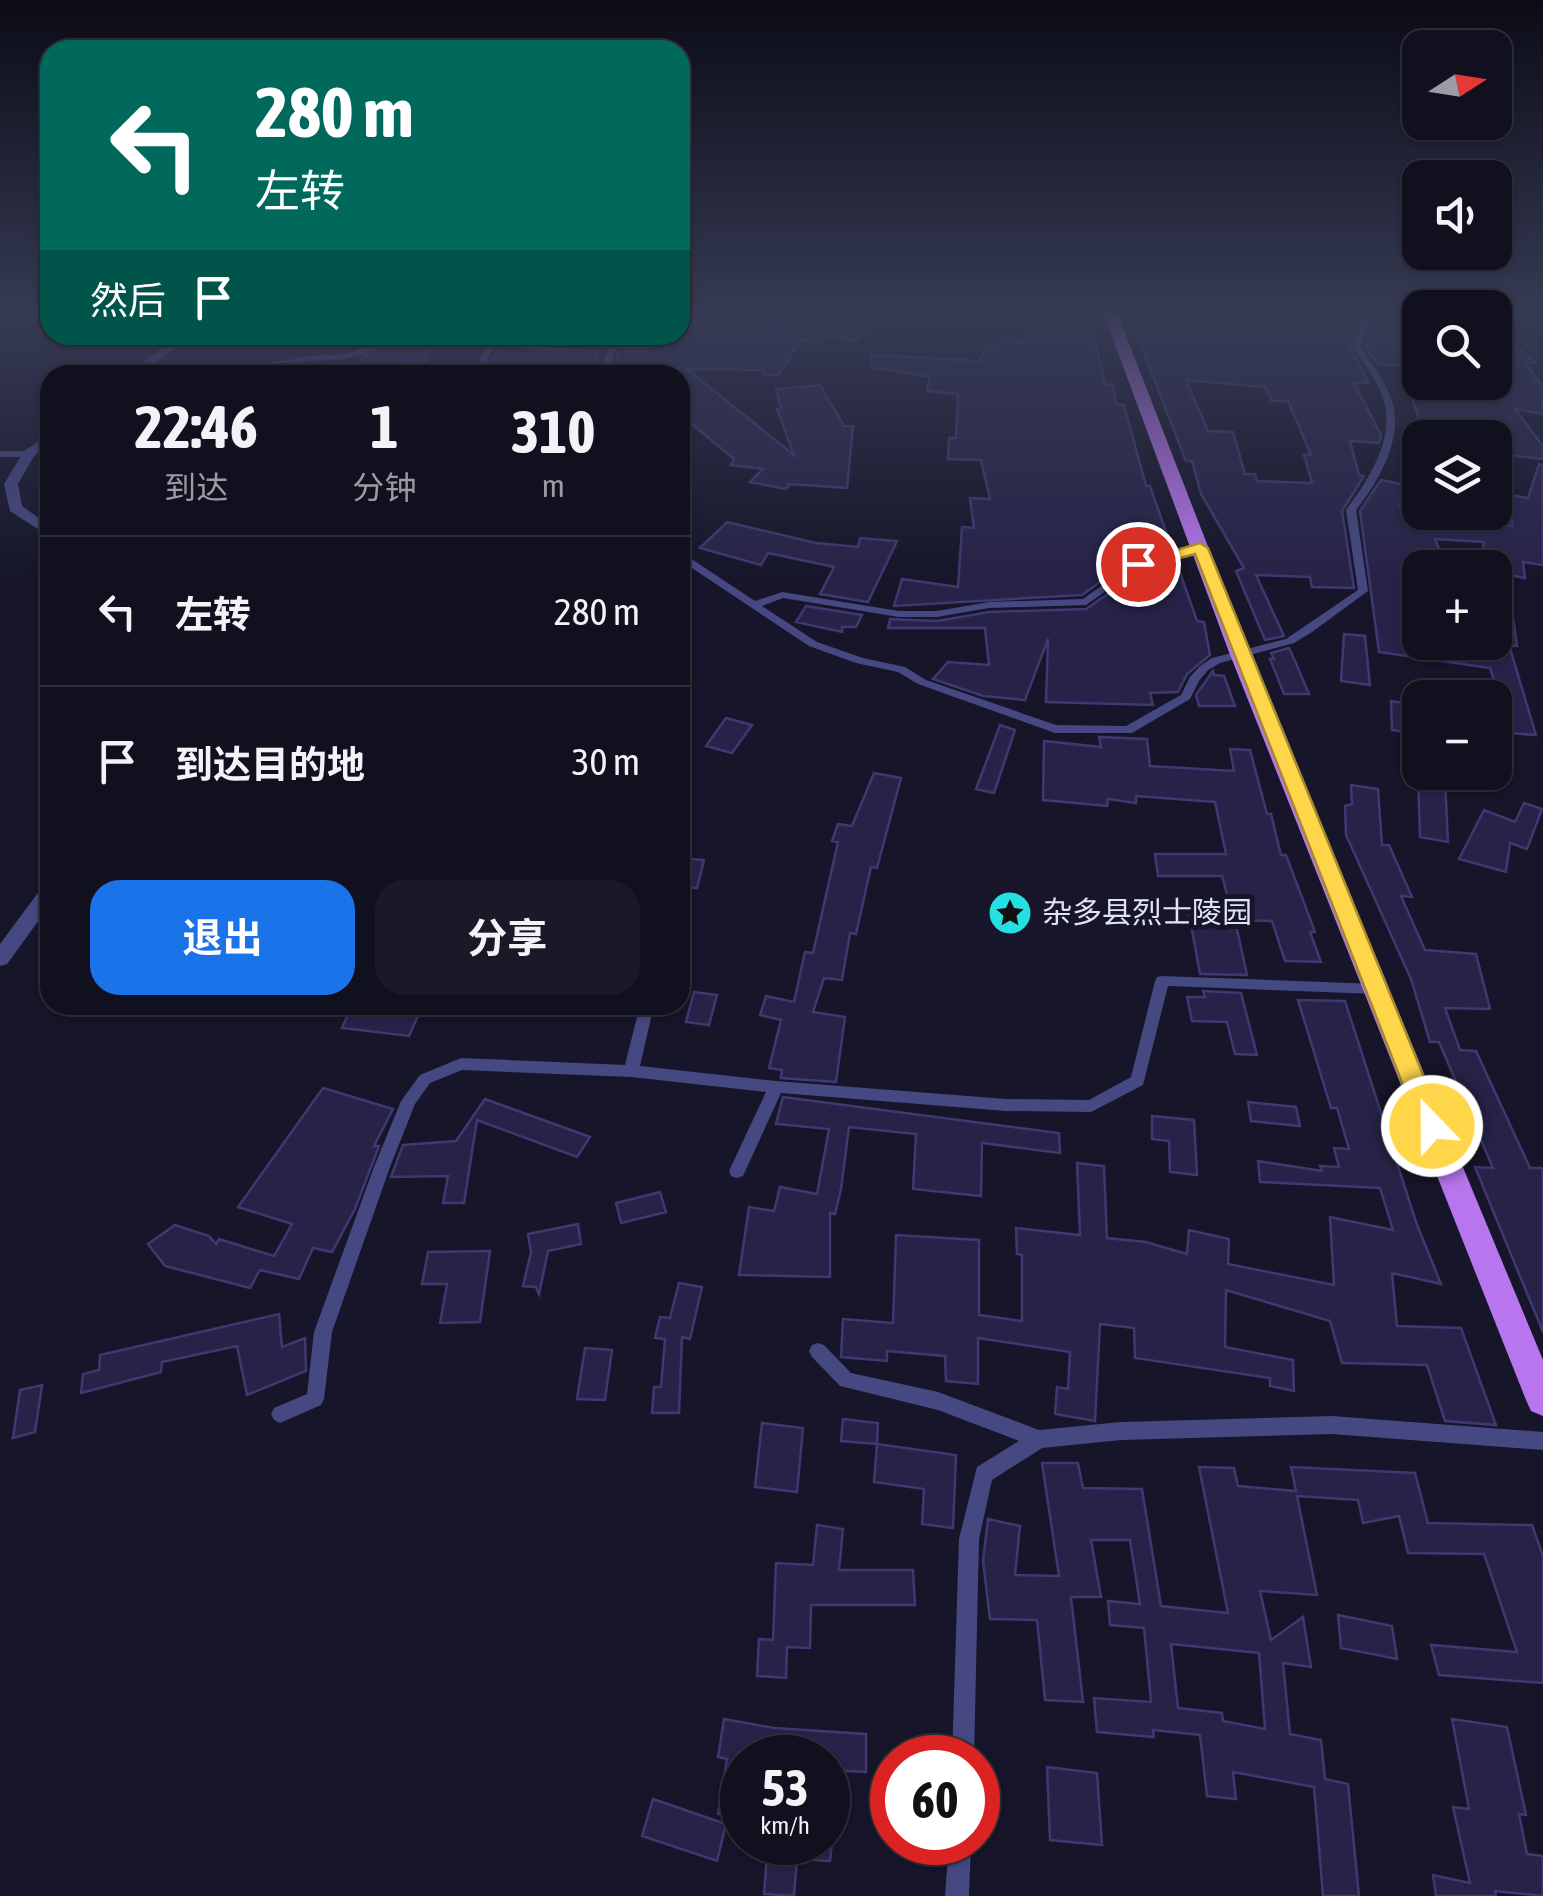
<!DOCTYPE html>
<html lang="zh">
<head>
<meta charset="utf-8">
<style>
	body { margin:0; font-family:"Asap Condensed","Noto Sans SC",sans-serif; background:#191928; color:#f1f3f6; height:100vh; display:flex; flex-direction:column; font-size:38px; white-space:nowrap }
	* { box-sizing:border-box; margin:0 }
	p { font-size:32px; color:#9c9da4 }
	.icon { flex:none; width:55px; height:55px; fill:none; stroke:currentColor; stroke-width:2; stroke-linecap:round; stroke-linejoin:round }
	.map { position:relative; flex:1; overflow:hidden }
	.drawer { position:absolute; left:40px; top:365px; width:650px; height:650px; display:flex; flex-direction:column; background:#10101f; border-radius:30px; box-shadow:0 2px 8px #0004,0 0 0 2px #30303d }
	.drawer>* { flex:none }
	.hud { position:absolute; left:40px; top:40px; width:650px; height:305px; border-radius:30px; box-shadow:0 2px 8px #0004,0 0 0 2px #30303d; background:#00695c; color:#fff; overflow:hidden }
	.needle { width:65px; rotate:78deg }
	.controls { position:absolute; left:1402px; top:30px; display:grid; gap:20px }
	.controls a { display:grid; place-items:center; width:110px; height:110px; border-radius:20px; background:#10101f; box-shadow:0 2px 8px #0004,0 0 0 2px #30303d; font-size:50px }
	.speed { position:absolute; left:720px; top:1735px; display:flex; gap:20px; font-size:50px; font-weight:700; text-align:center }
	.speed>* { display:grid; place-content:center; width:130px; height:130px; border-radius:50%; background:#10101f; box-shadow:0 2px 8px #0004,0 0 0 2px #30303d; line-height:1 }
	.speed small { font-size:25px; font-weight:400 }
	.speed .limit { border:15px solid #d22; background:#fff; color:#111 }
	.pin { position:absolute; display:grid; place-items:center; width:85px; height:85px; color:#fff; margin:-42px; border:5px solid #fff; border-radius:50%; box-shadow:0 2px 10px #0007 }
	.me { position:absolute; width:110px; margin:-55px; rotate:338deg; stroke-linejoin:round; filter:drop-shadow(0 0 8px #0008) }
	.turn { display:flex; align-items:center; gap:35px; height:210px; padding:0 50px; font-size:45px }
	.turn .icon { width:130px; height:130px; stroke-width:2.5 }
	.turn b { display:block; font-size:70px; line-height:85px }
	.then { display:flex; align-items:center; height:95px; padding:0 50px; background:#0003; gap:20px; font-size:38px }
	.eta { display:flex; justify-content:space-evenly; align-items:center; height:170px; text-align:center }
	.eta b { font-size:60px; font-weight:700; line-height:70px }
	.cta { display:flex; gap:20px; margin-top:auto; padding:20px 50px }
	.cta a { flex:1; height:115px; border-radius:30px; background:#1a73e8; color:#fff; font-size:40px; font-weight:700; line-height:115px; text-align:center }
	.cta a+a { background:#191928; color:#f1f3f6 }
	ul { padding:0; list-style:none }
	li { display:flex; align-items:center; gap:30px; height:150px; padding:0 50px; border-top:2px solid #30303d }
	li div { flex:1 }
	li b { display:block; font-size:38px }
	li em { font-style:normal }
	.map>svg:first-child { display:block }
	.building { fill:#272348; stroke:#3f3871; stroke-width:2.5; fill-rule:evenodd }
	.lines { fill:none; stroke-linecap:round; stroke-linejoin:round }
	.service { fill:#464882; fill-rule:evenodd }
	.tertiary { fill:#464882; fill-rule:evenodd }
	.primary { fill:#b776ed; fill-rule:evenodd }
	.route { fill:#ffd54a; stroke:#a68a30; stroke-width:2.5 }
	.labels { text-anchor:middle; stroke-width:10; stroke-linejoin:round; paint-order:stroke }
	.poi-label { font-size:30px; fill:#e2e1fb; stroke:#161529; text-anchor:start }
</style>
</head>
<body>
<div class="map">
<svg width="1543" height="1896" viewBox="0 0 1543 1896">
	<rect width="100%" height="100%" fill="#161529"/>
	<!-- building -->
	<path class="building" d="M706,315H757L755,320L761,324L793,330L801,322L775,315H879L857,341L826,336L821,342L801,340L778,375H764V370L687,369L794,455L777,409H781L776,389L820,385L844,426H853L847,488L789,484L786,489L750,482L763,469L731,465L734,459L680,414V368L624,372L617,358L619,352H644L656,335H680V321L698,323Z
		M1026,315H1048L1049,325L1092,329L1105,384L1113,385L1116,404L1124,405L1146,486H1150L1172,549L1132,559L1082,595L894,606L902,579L958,587L962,527L974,528L970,498L990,499L981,460L948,459L949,438H956L958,394L927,391L930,377L871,367L872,355L979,361L986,346L995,347L1002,338L1026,342Z
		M1129,315H1251L1312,322L1309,315H1359L1350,348L1369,383H1354L1381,435L1379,443L1350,441L1359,475L1364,476L1342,511L1354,588L1312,587L1310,577L1256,575L1284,636L1265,640L1236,571L1244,568L1201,494L1192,461H1186ZM1186,380L1265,387L1272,401H1288L1311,455H1304L1312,483L1257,481L1255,474H1245L1233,432L1208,431Z
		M1374,315L1409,316L1415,349L1420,350V382H1508L1495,362V329L1536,363H1525L1543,388L1542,414L1515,409L1543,446V459L1506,455L1501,439L1495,438H1425L1402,366L1377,364L1365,346Z
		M392,335H434L424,363H399L396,375H357L363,358Z
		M499,346L599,351L591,375L485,373Z
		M1539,464L1543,465V565L1523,562L1525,578L1503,574L1501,563L1481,558L1484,542L1435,539L1440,552L1420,550V642H1495V616L1513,618L1517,646L1509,645L1536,735L1495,732V711L1505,713L1490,668L1379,652L1360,511L1381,480L1406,485L1400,506L1512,526L1511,495L1528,498Z
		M727,522L816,543L858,547L860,538L897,541L868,602L820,594L834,567L768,553L761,565L700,548Z
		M1176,561L1197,621L1204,622L1210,655L1187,674L1178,692L1150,693L1153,705L1046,702L1048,639L1025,700L983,696L933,679L948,662L989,665L985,628H888L890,619L937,621L989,612L1086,609L1144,569Z
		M806,606L862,615L856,627H842V632L796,622Z
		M1344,634L1365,636L1370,685L1341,681Z
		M1289,648L1295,661L1309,694H1284L1270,659H1274L1271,653Z
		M1213,671L1214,675L1224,676L1235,706H1199L1196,695Z
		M1391,701L1412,704L1414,733L1392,730Z
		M726,718L752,725L732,753L706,746Z
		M1000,725L1015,730L994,793L976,789Z
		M1099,737L1147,739L1150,766L1234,771L1230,749L1250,750L1267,814H1271L1281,855H1286L1315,932H1310L1321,962L1285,961L1272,921L1234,920L1222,876H1158L1155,854H1226L1215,802L1136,796V803L1108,799L1107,806L1043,800L1044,741L1101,747Z
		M874,773L901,778L877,868L871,867L856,934L850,933L842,980L824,978L813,1012L845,1017L836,1082L781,1078L782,1070L769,1068L781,1020L760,1015L766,996L794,1002L805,952L813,953L838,842L832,841L838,824L852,826Z
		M1418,775L1445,780L1448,842L1420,837Z
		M1351,785L1378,789L1382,845H1389L1412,897L1401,896L1425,950L1476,954L1490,1009L1445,1008L1460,1050L1476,1051L1530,1168H1543V1332L1475,1167L1493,1168L1439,1042H1430L1411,979L1346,835L1345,806L1352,804Z
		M1524,803L1542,809L1527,849L1510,843L1506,872L1459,859L1484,810L1515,822Z
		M680,858L704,860L697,888L680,887Z
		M1189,913L1235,920L1247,975L1200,974Z
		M1203,991L1241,993L1257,1055L1235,1054L1227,1022L1192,1021L1187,997H1205Z
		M694,992L717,995L709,1025L686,1022Z
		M1298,1000L1345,1001L1416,1222L1441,1284L1392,1273L1397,1326L1461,1328L1496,1425L1445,1421L1427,1365L1342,1363L1330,1321L1226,1290L1225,1347L1293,1360L1294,1391L1270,1386V1378L1135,1358L1134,1328L1100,1324L1095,1421L1055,1414L1057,1387L1068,1389L1070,1352L978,1338V1384L946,1381L945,1356L887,1351V1361L841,1357L843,1319L893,1323L896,1235L979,1240V1315L1022,1321V1255L1017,1254L1016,1228L1080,1235L1077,1163L1104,1166L1107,1238L1146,1242L1187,1254L1189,1230L1229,1239L1228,1264L1334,1285L1330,1217L1393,1230L1380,1188L1260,1182L1258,1161L1322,1171L1320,1166L1339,1167L1334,1148L1349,1149L1337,1108H1331Z
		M351,1008L418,1016L409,1036L342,1028Z
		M323,1088L393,1109L374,1146H379L355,1209L332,1252L313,1248L299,1279L260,1270L250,1288L165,1266L148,1244L175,1225L209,1236L216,1244L219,1239L274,1256L292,1224L238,1207Z
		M783,1097L1059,1133L1060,1153L982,1143L981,1196L913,1189L916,1134L849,1127L841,1189L835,1214L830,1213V1277L739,1275L749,1207L774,1211L780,1187L817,1194L829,1129L776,1124Z
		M485,1099L590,1137L577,1157L477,1120L464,1203H443L448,1176L391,1177L403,1145L456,1141Z
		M1248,1102L1296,1107L1300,1126L1251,1121Z
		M1152,1116L1194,1120L1197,1175L1170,1172L1169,1141L1152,1139Z
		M660,1192L666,1212L621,1223L616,1203Z
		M578,1224L581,1244L548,1251L539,1294L536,1287L523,1286L531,1252L528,1234Z
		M490,1251L480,1322L440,1323L447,1284H422L428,1252Z
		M679,1283L702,1287L690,1339L682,1337L679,1413H652L654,1387H661L665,1339L655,1338L660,1317L670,1318Z
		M279,1314L282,1347L305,1338L306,1371L247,1395L237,1346L162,1362L161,1372L81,1393L83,1374L99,1370L100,1355Z
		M585,1348L612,1350L605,1400L577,1399Z
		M42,1385L35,1432L13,1438L20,1390Z
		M843,1419L878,1423L877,1444L841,1441Z
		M762,1423L803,1428L797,1492L755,1487Z
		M877,1444L956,1455L953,1528L922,1524L924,1489L874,1482Z
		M1042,1463H1078L1083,1488L1142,1489L1161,1606L1228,1613L1199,1467L1234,1468L1238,1486L1296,1491L1291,1467L1415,1473L1428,1523L1532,1525L1543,1556V1683L1439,1675L1431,1645L1517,1652L1484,1554L1408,1553L1399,1516L1363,1523L1358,1500L1297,1496L1317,1595L1260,1591L1271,1640L1303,1617L1311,1667L1283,1663L1290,1734L1321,1740L1325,1779L1348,1784L1359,1896H1323L1314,1787L1233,1772L1236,1799L1207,1796L1200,1735L1153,1730L1154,1737L1097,1732L1094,1698L1151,1702L1144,1628L1110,1625L1108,1601L1140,1604L1130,1540H1091L1101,1597H1071L1083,1702L1045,1700L1037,1620L990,1619L983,1561L988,1519L1020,1526L1015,1575L1059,1576ZM1171,1644L1259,1653L1265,1729L1223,1721L1222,1713L1178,1708Z
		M817,1525L843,1529L839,1570H913L915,1605H811L810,1648L787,1647L786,1678L757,1676L759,1639L773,1640L776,1563L813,1565Z
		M1338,1615L1392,1626L1397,1659L1341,1648Z
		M724,1719L774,1728L866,1734V1772L828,1770V1758H742V1818L718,1814L727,1759L718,1757Z
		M1452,1719L1507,1727L1526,1815L1519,1814L1527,1854L1543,1856V1896L1495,1891L1496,1896H1436L1433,1875L1470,1883L1453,1807L1469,1809Z
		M1047,1767L1097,1773L1102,1845L1050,1840Z
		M653,1799L726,1824L717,1861L642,1836Z
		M768,1842H832L830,1861L797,1859L794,1896L764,1894Z"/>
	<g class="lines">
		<!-- service -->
		<path class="service" d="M761,315H769L768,317L798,324L794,326L763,321L759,319Z
			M1363,315H1371L1361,346C1371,364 1386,381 1392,401C1404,439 1378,482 1356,510L1368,591L1312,632L1294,643L1220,663L1208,670L1199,681L1190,699L1132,733H1055L918,684L898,672L856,663L809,646L680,560V553L684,554L755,601L782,592L899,611H937L989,602L1083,599L1134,562L1203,546V550L1142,566L1086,605L989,608L937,617H899L783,598L762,606L817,642L863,658L905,667L926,680L1056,725L1126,726L1181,695L1190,677L1200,666L1212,658L1286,639L1358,590L1346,510C1368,481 1395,439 1384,401C1378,381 1363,364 1353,346Z
			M365,335H375L380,339L368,353L344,359L307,361L239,375H223C246,365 277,362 303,357C327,353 353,360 371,340Z
			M492,335L611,343L614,335H622L619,343L642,345L646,347L642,349L617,348L606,375H598L609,348L497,342L480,375H472Z
			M145,363L160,375H151L141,365Z
			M0,451H29L33,454L29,457H0Z
			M1162,976L1376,984L1381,985L1383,989L1381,993L1376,994L1168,986L1143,1085L1091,1112L1006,1111L781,1093L743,1176L737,1178L731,1176L729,1171L766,1092L631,1077L462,1070L430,1083L415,1104L390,1167L332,1332L324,1399L321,1405L280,1423L274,1420L271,1414L274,1408L307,1394L314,1332L374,1167L401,1101L420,1075L461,1058L625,1065L640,1005H654L640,1066L776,1081L1006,1099L1089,1100L1131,1077L1155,981L1157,977Z
			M818,1343L824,1345L851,1373L938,1392L1039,1430L1121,1422L1332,1416L1543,1432V1450L1332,1434L1121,1440L1042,1448L992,1480L979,1539L974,1758H952L959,1539L977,1467L1019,1441L938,1410L840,1386L812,1357L809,1351L812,1345Z
			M949,1842H971L969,1896H945Z"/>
		<!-- tertiary -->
		<path class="tertiary" d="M178,335H191L140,375H127Z
			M50,434V444L34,456L18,484L22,506L50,526V537L10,511L4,484L24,451Z
			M50,884V905L7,964L0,966V944L43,886Z"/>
		<!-- primary -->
		<path class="primary" d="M1104,315H1118L1249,652L1543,1360V1416L1531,1411L1526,1400L1229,652Z"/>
	</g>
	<!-- sky -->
	<linearGradient id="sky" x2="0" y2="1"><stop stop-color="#0c0c17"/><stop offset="0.54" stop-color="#363b54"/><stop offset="1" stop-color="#363b54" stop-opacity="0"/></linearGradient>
	<rect width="1543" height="580" fill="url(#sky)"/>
	<!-- route -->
	<path class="route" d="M1200,543L1208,548L1444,1126L1441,1133H1422L1419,1126L1195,554L1138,569L1129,564Z"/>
	<!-- icons -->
	<defs>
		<symbol id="sight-disc" viewBox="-11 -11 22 22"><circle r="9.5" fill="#25e0e3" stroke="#161529"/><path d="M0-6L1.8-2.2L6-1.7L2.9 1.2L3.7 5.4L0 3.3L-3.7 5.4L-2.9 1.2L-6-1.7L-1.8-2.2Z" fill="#111"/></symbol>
	</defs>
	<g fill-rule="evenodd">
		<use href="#sight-disc" x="985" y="888" width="50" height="50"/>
	</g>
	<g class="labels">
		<!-- poi labels -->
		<g class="poi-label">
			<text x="1042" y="923">杂多县烈士陵园</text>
		</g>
	</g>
</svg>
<div class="controls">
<a><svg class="needle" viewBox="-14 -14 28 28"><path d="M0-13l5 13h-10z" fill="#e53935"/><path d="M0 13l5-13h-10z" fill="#9c9da4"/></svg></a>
<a><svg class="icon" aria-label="sound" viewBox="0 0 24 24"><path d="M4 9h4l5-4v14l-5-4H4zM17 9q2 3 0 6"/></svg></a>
<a><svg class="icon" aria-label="search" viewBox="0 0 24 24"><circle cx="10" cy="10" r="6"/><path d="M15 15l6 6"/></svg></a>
<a><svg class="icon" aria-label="layers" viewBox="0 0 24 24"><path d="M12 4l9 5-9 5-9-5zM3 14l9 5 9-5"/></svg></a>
<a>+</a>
<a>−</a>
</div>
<div class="speed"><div>53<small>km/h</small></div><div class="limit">60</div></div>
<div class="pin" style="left:1138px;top:564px;background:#d93025"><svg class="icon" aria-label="arrive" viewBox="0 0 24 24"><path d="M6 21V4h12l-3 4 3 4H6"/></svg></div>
<svg class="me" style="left:1432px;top:1126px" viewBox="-20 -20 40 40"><circle r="17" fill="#ffd54a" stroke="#fff" stroke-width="3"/><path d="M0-11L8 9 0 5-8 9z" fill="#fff"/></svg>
<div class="hud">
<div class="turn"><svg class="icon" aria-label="left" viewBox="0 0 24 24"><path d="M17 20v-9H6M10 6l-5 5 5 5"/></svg><div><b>280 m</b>左转</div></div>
<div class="then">然后<svg class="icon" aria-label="arrive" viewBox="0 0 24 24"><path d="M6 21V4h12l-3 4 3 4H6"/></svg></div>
</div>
<section class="drawer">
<div class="eta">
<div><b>22:46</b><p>到达</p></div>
<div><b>1</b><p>分钟</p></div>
<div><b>310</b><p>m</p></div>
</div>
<ul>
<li><svg class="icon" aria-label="left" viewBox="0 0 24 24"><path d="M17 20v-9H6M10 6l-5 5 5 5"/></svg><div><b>左转</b></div><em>280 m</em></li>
<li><svg class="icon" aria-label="arrive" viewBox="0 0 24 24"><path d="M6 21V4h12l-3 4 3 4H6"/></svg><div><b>到达目的地</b></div><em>30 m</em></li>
</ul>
<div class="cta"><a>退出</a><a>分享</a></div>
</section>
</div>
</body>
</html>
